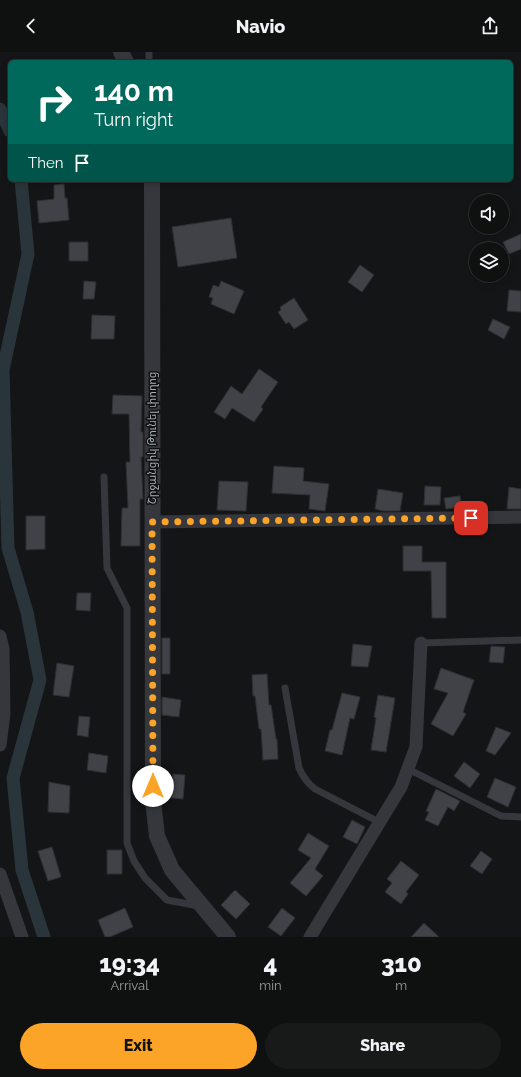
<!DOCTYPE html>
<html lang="en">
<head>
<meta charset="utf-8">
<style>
	body { margin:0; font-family:Raleway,"Noto Sans Armenian",sans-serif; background:#181919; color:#f1f3f6; height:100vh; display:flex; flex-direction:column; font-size:15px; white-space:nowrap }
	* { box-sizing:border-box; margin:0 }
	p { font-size:13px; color:#9b9d9f }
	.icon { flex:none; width:22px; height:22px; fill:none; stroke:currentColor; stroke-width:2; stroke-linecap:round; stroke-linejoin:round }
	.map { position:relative; height:885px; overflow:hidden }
	.sheet { display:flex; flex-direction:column; background:#0f1010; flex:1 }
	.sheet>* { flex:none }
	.hud { position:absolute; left:8px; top:8px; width:505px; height:122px; border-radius:6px; box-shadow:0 2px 6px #0003,0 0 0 1px #2f3030; background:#00695c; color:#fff; overflow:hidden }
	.buttons { position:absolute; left:469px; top:142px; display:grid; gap:8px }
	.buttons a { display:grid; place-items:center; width:40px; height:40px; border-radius:50%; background:#0f1010; box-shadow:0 2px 6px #0003,0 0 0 1px #2f3030; font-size:20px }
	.pin { position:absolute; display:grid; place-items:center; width:34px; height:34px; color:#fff; margin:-17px; border-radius:8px; box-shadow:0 2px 6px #0006 }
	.me { position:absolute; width:44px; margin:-22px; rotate:0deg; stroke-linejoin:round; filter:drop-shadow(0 0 3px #0008) }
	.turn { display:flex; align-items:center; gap:14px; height:84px; padding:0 20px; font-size:18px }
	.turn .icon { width:52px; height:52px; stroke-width:2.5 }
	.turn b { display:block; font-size:28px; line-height:34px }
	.then { display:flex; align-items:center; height:38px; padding:0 20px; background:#0003; gap:8px; font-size:15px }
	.eta { display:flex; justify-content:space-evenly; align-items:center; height:68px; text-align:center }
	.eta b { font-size:24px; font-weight:800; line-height:28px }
	.cta { display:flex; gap:8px; margin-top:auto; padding:8px 20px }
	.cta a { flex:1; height:46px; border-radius:24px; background:#fca427; color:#111; font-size:16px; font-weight:800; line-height:46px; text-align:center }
	.cta a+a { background:#181919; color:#f1f3f6 }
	header { display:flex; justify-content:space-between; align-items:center; height:52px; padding:0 20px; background:#0f1010; font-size:18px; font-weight:800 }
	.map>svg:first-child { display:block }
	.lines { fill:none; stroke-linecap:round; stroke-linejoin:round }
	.canal { stroke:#2a353b; stroke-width:13 }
	.building { fill:#404247; stroke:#2e2f33 }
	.service { stroke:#35373c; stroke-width:7 }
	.minor { stroke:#35373c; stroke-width:13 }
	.tertiary { stroke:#35373c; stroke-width:16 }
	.route { stroke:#fca427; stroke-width:7; stroke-dasharray:0 12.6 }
	.labels { text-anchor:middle; stroke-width:3; stroke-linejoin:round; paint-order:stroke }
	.street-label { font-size:11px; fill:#a5acb7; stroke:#0f1011 }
</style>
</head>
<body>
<header><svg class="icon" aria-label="back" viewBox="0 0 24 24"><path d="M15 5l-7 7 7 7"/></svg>Navio<svg class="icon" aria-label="share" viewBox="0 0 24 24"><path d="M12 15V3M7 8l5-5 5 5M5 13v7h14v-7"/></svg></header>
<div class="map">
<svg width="521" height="885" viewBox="0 0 521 885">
	<rect width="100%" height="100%" fill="#141516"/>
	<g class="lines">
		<!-- canal -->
		<path class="canal" d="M0,57L10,79
			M21,128L28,202L3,318L8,496L27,560L40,628L13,726L22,818L44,885"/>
	</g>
	<!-- building -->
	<path class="building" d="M64,132L65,146H67L69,168L39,171L37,149L54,147V133Z
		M231,166L237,206L178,215L172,175Z
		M521,182V197L509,202L503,190Z
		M69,190H88V209H69Z
		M360,213L374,223L362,240L348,230Z
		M84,229L96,230L94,247H83Z
		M221,229L244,239L234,262L211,252L213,246L209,245L213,233L219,235Z
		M509,238L521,239V260L507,259Z
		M294,246L308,268L294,277L289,270L286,272L278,260L281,258L280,255Z
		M92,263L115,264L114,287H91Z
		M493,267L510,275L504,287L488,278Z
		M259,317L278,330L261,355L263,357L254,370L232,356L225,367L214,360L231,334L242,342Z
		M113,343L142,344L141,380H143V405H141L143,447H140V494H121L122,456H128L126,410H130L129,362H112Z
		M274,414L304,416L303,429L329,432L325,459L309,457L310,443L272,441Z
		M219,429L248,430L246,459L217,458Z
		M425,434L441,435L440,453H424Z
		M509,435L521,437V457H507Z
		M378,437L403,441L400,459H383L375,457Z
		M460,444L461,455L446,457L444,446Z
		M26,464H45V497L26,498Z
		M403,494H422V510H446V566H432L431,519H403Z
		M77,541H91L90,559L76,558Z
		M162,586H170V622H162Z
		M353,592L372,594L368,615L351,614Z
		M491,594L505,595L503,611L489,610Z
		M57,611L74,614L69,645L53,643Z
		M441,616L474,628L463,660L466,662L453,684L431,672L448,641L434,637Z
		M267,622L269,653H271L276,687H277L278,707L263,708L261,677H259L255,644H253L252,623Z
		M342,641L360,645L354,667L350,666L342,703L325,699L330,678H332Z
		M378,643L395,646L386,700L371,698L376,666L374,665Z
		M162,645L181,648L179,665L162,663Z
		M79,664L90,665L88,685L77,683Z
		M496,675L511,681L495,703L486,699Z
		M89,701L108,704L106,721L87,718Z
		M464,710L480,722L470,736L454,724Z
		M173,722L185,723L183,747L171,746Z
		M495,726L516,735L508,755L487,745Z
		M49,730L70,734L69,761L48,760Z
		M436,737L460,749L454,759L448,755L438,774L425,768L429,760L426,759Z
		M352,768L365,775L357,792L343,785Z
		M308,781L329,794L315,817L323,824L306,844L290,831L311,806L298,798Z
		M52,795L61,825L48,829L38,799Z
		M107,798H122V822H107Z
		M481,799L492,807L482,822L470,814Z
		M401,809L419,823L406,840L408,842L401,852L385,840L392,831L387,827Z
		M235,838L250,852L236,867L221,853Z
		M125,856L133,875L110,885H105L98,868Z
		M282,856L295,866L281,884L268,875Z
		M424,871L439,885H411Z"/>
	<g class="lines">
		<!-- service -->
		<path class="service" d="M148,10L149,7V0
			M104,425L107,516L127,556V791L134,809L145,826L167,848L199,854
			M421,591L521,588
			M285,636L299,716C303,725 307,731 315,737L379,770
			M408,717L501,764L521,765"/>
		<!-- minor -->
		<path class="minor" d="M152,470L521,465
			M0,584L3,597L4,662L0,693
			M0,822L22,885
			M310,885L401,735L416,695L421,591"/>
		<!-- tertiary -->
		<path class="tertiary" d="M121,0L126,10
			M152,128L153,749L157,784L172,818L228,885"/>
	</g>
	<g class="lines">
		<!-- route -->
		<path class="route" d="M153,734L152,470L471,466"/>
	</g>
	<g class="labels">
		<!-- street labels -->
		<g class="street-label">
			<text transform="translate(152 386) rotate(-90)" y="4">Շրջանցիկ Թունել փողոց</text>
		</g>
	</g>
</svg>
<div class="buttons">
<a><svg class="icon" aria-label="sound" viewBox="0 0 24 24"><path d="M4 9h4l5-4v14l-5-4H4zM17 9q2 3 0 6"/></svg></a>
<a><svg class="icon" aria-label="layers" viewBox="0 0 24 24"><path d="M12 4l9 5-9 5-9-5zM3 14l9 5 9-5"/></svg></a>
</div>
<div class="pin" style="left:471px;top:466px;background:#d93025"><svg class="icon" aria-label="arrive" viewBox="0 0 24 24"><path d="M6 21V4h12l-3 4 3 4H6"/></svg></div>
<svg class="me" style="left:153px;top:734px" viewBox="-20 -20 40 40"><circle r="19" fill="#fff"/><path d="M0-13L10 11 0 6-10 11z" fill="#fca427"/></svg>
<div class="hud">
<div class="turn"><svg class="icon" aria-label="right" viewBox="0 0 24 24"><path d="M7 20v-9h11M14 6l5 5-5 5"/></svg><div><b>140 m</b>Turn right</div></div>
<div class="then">Then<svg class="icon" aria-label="arrive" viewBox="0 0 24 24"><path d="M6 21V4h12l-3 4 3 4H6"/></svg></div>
</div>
</div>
<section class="sheet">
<div class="eta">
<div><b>19:34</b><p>Arrival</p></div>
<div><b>4</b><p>min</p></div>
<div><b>310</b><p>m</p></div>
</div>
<div class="cta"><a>Exit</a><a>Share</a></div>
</section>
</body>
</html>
